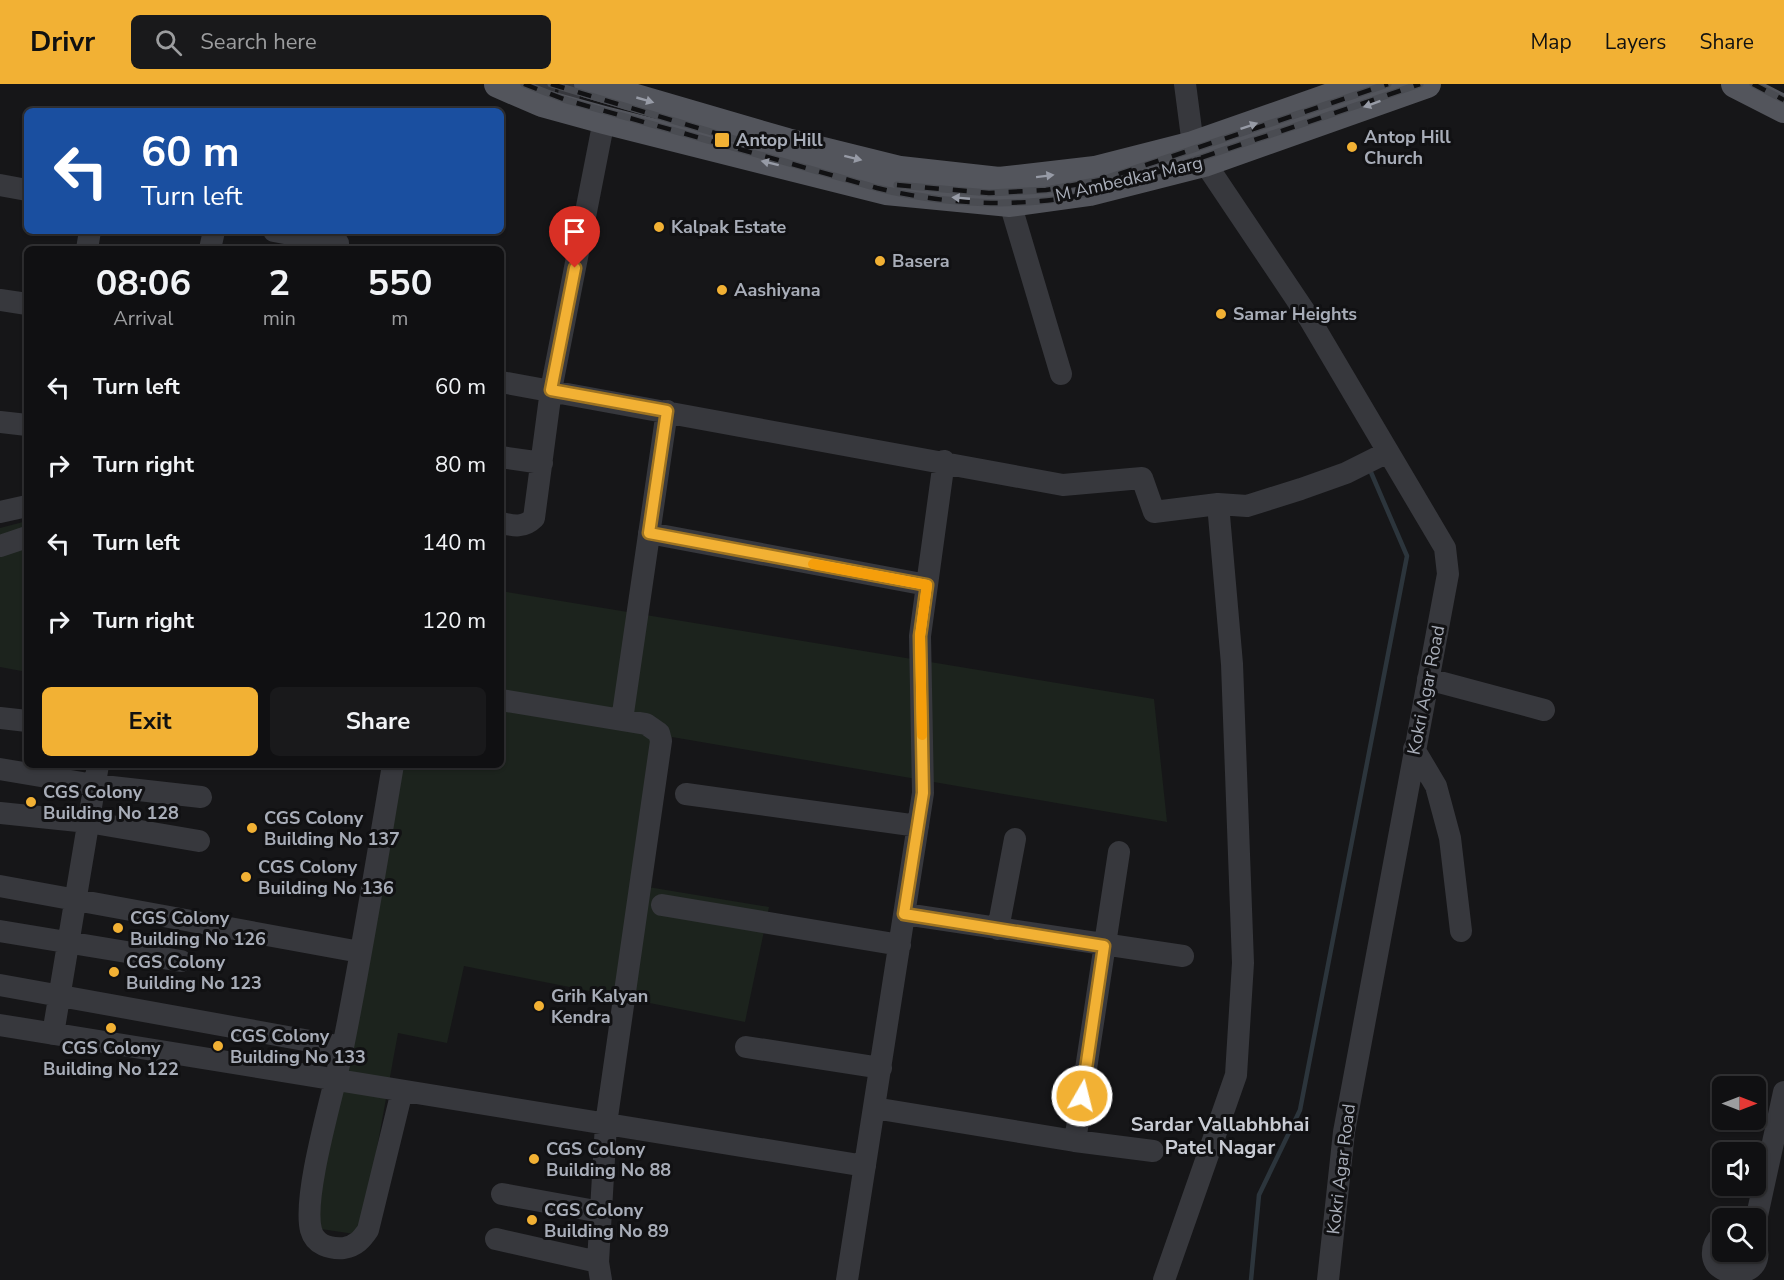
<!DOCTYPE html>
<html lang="en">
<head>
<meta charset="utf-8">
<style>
	body { margin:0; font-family:"Nunito Sans",sans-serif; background:#19191b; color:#f1f3f6; height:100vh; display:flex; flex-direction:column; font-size:22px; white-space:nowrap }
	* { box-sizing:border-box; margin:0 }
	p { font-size:20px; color:#9c9d9f }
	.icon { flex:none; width:33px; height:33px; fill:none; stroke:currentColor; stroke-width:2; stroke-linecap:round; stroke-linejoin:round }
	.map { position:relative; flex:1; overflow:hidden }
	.panel { position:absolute; left:24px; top:162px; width:480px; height:522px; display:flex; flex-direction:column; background:#101012; border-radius:9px; box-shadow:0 2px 4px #0004,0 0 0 2px #303032 }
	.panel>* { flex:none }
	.banner { position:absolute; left:24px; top:24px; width:480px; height:126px; border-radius:9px; box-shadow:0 2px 4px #0004,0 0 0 2px #303032; background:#1a4fa0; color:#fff; overflow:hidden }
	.needle { width:39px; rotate:90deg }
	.buttons { position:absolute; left:1712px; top:992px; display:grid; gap:12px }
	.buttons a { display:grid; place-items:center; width:54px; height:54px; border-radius:9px; background:#101012; box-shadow:0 2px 4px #0004,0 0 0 2px #303032; font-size:30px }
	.pin { position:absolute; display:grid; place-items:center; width:51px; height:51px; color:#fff; margin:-62px -26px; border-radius:50% 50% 50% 0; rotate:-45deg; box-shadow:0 0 6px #0007 }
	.pin .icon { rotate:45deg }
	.me { position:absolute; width:66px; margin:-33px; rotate:8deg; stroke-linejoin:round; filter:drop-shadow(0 0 4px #0008) }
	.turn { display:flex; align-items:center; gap:21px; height:126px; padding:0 18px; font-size:27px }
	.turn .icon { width:78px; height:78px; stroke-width:2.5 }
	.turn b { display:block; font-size:42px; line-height:51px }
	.eta { display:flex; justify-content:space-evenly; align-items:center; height:102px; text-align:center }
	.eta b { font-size:36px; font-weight:700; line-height:42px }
	.primary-button { display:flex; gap:12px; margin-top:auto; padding:12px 18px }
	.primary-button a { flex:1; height:69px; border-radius:9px; background:#f2b134; color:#111; font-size:24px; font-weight:700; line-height:69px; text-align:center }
	.primary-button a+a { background:#19191b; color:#f1f3f6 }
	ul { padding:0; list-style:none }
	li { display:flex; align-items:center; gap:18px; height:78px; padding:0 18px }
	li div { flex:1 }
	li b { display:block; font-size:22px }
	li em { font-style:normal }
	header { display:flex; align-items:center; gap:36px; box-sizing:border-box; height:84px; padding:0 30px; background:#f2b134; color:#111 }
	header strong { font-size:28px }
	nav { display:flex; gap:33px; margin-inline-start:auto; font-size:21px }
	.search { width:420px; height:54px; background:#19191b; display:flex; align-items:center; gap:15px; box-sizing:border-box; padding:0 21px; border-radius:9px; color:#9c9d9f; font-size:22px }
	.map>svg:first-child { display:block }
	.green { fill:#1c231d }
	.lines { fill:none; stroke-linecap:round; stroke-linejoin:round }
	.stream { stroke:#2c353c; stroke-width:4.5 }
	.minor { stroke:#37383d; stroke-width:22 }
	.major { stroke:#53555c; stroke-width:28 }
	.rail-casing { stroke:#4a4c52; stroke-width:7 }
	.rail { stroke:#111113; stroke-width:4.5; stroke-dasharray:14; stroke-linecap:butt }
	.oneway { fill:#979ba6 }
	.route-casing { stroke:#9d7322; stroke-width:15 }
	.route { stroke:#f2b134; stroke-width:10 }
	.slow { stroke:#f59e0b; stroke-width:10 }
	.poi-dot { fill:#f2b134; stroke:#111113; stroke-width:2 }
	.labels { text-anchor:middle; stroke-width:6; stroke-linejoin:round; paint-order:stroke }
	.poi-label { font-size:18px; font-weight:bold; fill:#a8adb8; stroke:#111113; text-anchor:start }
	.street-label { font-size:18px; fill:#a8adb8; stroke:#111113 }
	.neighbourhood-label { font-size:20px; font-weight:bold; fill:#c9ccd4; stroke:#111113 }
</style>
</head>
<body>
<header>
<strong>Drivr</strong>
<div class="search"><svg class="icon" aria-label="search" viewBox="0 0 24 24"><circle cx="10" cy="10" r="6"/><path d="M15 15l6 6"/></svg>Search here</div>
<nav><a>Map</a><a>Layers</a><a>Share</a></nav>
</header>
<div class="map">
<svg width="1784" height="1196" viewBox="0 0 1784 1196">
	<rect width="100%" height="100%" fill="#161618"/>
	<!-- green -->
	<path class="green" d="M27,437V588L0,583V444Z
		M501,507L1154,615L1167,738L672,653L642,802L769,823L745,938L464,882L447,959L398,949L361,1151L301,1142L388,681H501Z"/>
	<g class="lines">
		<!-- stream -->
		<path class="stream" d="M1251,1196L1259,1111L1300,1026L1407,472L1370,386"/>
		<!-- minor -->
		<path class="minor" d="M1185,0L1193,61L1309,234L1445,464L1448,490L1344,1048L1328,1196
			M542,19L545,0
			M566,26L571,0
			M0,101L27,106
			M1010,119L1061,290
			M274,147L338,159L337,165
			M87,165L90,147
			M210,165L214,147
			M0,216L27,220
			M501,298L1063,401L1142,394L1154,428L1218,420
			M0,338L27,341
			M501,373L542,379
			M0,428L27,422
			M501,439C514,442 524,444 534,434L551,306L604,36
			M649,449L927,501
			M0,462L27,453
			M1428,595L1544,626
			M501,616L646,640L659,649L661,657L606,1040L598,1178L601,1196
			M0,634L27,637
			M622,636L667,327
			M1414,665L1436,702L1450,754L1461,847
			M393,681C377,775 362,869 343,963C335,1004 302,1110 311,1146C315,1161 330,1165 344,1164C356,1162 362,1155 368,1146L402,1007
			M0,685L94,701L201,713
			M686,710L918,742
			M0,729L88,738L199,757
			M0,802L360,868
			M662,821L900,861
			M905,830L1183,872
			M998,845L1015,755
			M0,847L181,877
			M0,901L343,963
			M0,941L865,1082
			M53,950L98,681
			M746,963L881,984
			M874,1024L1075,1057L1119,768
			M1075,1057L1153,1067
			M502,1110L601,1128
			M1755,1141L1784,1008
			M1722,1151C1715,1157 1712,1163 1713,1172C1716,1196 1769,1195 1755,1159
			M496,1155L598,1178
			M847,1196L923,709L920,552L944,377
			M1164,1196L1236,991L1243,879L1232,580L1218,420L1247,422L1301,405L1346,389L1388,368"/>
		<!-- major -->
		<path class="major" d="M498,0L542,19L604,36L886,107L1010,119L1090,108L1204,79L1427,0
			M588,0L787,58L900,86L999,97L1095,86L1193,61L1367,0
			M1735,0L1784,25"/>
		<defs>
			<path id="rail" d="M524,0L566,16L877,104C931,117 985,122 1041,117C1092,113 1142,93 1191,77C1267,52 1344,26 1420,0
				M551,0L738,56
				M1753,0L1784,16
				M897,101L989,109L1046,106L1101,96L1388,0"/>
		</defs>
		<!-- rail casing -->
		<use href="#rail" class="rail-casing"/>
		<!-- rail -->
		<use href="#rail" class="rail"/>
	</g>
	<!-- one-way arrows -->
	<defs><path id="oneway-solid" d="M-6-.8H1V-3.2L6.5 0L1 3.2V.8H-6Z" transform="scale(1.5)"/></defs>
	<g class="oneway">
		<use href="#oneway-solid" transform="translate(645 16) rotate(16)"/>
		<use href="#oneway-solid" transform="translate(1372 20) rotate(160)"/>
		<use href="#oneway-solid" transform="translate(1249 42) rotate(-19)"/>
		<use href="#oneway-solid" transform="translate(853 74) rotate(14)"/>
		<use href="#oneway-solid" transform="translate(770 79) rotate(-166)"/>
		<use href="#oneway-solid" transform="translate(1045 92) rotate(-7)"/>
		<use href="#oneway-solid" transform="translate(961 114) rotate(-175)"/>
	</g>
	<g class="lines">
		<defs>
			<path id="route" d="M575,184L551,306L667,327L649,449L927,501L920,552L923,709L904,830L1104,862L1082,1012"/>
		</defs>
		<!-- route casing -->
		<use href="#route" class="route-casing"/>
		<!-- route -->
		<use href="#route" class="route"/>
		<!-- slow -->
		<path class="slow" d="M813,480L927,501L920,552L922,651"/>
	</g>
	<!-- markers -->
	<g class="poi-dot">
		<rect x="714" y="48" width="16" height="16" rx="3"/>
		<circle cx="1352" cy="63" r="6"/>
		<circle cx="659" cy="143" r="6"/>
		<circle cx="880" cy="177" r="6"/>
		<circle cx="722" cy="206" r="6"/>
		<circle cx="1221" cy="230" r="6"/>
		<circle cx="31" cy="718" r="6"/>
		<circle cx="252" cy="744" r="6"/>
		<circle cx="246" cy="793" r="6"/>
		<circle cx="118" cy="844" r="6"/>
		<circle cx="114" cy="888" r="6"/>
		<circle cx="539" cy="922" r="6"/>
		<circle cx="111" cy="944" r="6"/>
		<circle cx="218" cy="962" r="6"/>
		<circle cx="534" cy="1075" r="6"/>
		<circle cx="532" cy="1136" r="6"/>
	</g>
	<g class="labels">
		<!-- poi labels -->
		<g class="poi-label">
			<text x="1364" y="59">Antop Hill<tspan x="1364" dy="21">Church</tspan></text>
			<text x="736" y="62">Antop Hill</text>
			<text x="671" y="149">Kalpak Estate</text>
			<text x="892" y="183">Basera</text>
			<text x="734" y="212">Aashiyana</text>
			<text x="1233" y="236">Samar Heights</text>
			<text x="43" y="714">CGS Colony<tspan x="43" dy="21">Building No 128</tspan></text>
			<text x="264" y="740">CGS Colony<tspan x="264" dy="21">Building No 137</tspan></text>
			<text x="258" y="789">CGS Colony<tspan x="258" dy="21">Building No 136</tspan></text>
			<text x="130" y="840">CGS Colony<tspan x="130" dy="21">Building No 126</tspan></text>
			<text x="126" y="884">CGS Colony<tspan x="126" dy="21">Building No 123</tspan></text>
			<text x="551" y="918">Grih Kalyan<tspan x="551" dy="21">Kendra</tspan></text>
			<text x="230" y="958">CGS Colony<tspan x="230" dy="21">Building No 133</tspan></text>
			<text x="111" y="970" text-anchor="middle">CGS Colony<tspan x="111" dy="21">Building No 122</tspan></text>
			<text x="546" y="1071">CGS Colony<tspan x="546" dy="21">Building No 88</tspan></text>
			<text x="544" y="1132">CGS Colony<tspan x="544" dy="21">Building No 89</tspan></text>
		</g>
		<!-- street labels -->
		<g class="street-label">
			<text transform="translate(1129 95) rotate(-13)" y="6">M Ambedkar Marg</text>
			<text transform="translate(1426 606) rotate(-79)" y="6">Kokri Agar Road</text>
			<text transform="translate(1341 1085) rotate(-83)" y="6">Kokri Agar Road</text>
		</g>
		<!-- neighbourhood labels -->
		<g class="neighbourhood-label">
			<text x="1220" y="1047">Sardar Vallabhbhai<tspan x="1220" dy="23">Patel Nagar</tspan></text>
		</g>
	</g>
</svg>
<div class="buttons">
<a><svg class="needle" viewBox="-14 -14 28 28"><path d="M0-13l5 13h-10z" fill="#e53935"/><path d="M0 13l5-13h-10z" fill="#9c9d9f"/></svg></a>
<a><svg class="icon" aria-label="sound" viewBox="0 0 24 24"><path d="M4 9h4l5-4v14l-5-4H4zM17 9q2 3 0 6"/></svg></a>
<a><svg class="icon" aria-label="search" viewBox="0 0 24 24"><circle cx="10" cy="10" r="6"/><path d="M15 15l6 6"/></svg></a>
</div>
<div class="pin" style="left:575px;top:184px;background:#d93025"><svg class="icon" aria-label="arrive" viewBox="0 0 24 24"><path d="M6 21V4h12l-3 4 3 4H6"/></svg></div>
<svg class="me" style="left:1082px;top:1012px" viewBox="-20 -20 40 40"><circle r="17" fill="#f2b134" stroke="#fff" stroke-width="3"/><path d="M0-11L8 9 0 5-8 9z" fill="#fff"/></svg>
<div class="banner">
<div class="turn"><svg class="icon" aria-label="left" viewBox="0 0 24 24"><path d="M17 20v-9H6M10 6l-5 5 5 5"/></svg><div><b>60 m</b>Turn left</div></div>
</div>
<section class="panel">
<div class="eta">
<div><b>08:06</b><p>Arrival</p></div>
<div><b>2</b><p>min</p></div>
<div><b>550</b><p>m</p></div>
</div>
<ul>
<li><svg class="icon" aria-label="left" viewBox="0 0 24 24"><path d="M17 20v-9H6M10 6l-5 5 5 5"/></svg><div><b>Turn left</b></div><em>60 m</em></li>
<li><svg class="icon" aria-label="right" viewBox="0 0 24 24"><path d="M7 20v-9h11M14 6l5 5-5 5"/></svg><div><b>Turn right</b></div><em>80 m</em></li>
<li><svg class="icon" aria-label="left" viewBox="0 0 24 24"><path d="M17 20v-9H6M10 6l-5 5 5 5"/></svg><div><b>Turn left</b></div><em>140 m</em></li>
<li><svg class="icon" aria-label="right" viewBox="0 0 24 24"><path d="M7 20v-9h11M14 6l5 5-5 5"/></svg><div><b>Turn right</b></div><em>120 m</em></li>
</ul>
<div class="primary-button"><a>Exit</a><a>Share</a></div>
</section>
</div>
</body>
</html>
